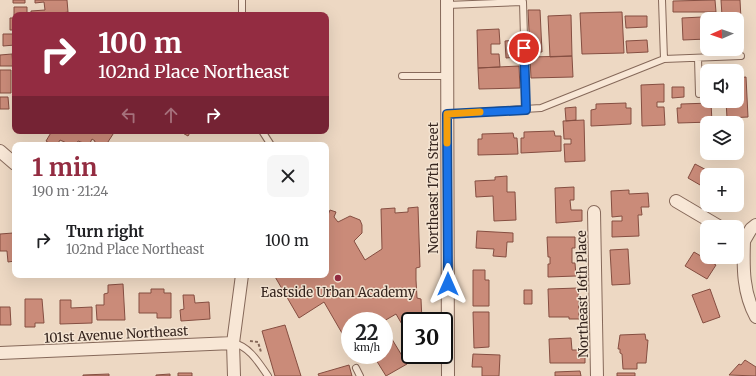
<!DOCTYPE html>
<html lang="en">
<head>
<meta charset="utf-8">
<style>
	body { margin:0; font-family:Merriweather,serif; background:#f6f6f6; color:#202124; height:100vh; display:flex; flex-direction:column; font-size:15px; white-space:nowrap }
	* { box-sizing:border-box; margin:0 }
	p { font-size:13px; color:#757577 }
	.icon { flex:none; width:22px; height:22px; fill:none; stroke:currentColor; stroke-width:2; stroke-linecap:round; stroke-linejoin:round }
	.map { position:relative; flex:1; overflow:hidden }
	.details { position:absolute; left:12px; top:142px; width:317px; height:136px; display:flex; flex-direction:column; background:#fff; border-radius:8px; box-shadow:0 4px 16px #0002 }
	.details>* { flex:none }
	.banner { position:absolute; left:12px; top:12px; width:317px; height:122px; border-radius:8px; box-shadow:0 4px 16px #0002; background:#932c41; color:#fff; overflow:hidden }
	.needle { width:26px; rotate:268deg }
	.tools { position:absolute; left:700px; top:12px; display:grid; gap:8px }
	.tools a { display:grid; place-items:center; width:44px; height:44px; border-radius:8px; background:#fff; box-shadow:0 4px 16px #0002; font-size:20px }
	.speed { position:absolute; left:341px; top:312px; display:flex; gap:8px; font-size:20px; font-weight:700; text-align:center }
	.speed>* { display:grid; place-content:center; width:52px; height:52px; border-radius:50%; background:#fff; box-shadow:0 4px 16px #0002; line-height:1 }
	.speed small { font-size:10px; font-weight:400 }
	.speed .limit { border:2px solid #111; border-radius:6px; background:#fff; color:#111 }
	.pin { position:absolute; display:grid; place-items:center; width:34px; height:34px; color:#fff; margin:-17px; border:2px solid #fff; border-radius:50%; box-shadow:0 1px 4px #0007 }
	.me { position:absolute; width:44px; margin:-22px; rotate:0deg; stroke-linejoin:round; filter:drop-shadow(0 0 3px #0008) }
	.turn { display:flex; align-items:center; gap:14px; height:84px; padding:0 20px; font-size:18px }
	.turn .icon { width:52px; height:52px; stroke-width:2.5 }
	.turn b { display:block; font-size:28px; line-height:34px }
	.lanes { display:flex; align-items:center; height:38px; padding:0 20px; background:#0003; justify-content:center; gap:20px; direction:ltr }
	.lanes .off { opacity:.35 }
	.round { display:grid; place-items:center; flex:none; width:42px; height:42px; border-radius:8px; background:#f6f6f6 }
	.headline { display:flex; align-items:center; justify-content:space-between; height:68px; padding:0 20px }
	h1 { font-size:24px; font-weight:700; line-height:30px; color:#932c41 }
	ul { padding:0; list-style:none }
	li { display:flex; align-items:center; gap:12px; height:60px; padding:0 20px }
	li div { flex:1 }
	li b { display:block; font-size:15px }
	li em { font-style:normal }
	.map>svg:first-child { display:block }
	.building { fill:#ca8b79; stroke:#854e41 }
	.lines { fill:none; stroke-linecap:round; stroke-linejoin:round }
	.service-casing { stroke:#86695a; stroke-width:8 }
	.minor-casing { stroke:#86695a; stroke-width:14 }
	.path { stroke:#86695a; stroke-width:2; stroke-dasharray:3 2; stroke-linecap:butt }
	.service { stroke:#f8e7d6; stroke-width:6 }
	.minor { stroke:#f8e7d6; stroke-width:12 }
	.route-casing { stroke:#114b97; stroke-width:10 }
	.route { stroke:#1a73e8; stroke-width:7 }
	.slow { stroke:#f59e0b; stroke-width:7 }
	.poi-dot { fill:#932c41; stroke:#f4e4d2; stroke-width:1.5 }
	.labels { text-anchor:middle; stroke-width:3; stroke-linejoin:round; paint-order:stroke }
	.street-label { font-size:13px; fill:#36251e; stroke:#f4e4d2 }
	.poi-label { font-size:13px; fill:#36251e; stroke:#f4e4d2 }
</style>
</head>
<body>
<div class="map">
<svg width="756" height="376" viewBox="0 0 756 376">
	<rect width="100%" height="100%" fill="#edd8c3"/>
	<!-- building -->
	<path class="building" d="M13,0H25V3H13Z
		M35,0H67L68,12L62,13V15H31V11L45,10L44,2L35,3Z
		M715,0L716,12H673V1Z
		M721,0H740L742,38H737V19H707V39L683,40L682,18L722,16Z
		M14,7H27V15H15V30H10V18H14Z
		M528,10H540L542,52H530Z
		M622,12L624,53L582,54L580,13Z
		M571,15L572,56L550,57L548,16Z
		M625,16H647V27L626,28Z
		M499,29L500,44H491V54H499L500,67L478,68L477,30Z
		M3,34H15V45L3,46Z
		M516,40L517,57L506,58L505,41Z
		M647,40L648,52L627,53L626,41Z
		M12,54L13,66H0V55Z
		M572,56L573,77L531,78L530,57Z
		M519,66L520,88L479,89L478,68Z
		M0,70H11V93H0Z
		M746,77L748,117L727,118L726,101H737V78Z
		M664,84V102H657V107H664L665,125L642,126L641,85Z
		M672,87H684V97L672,98Z
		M0,97H8L9,109H0Z
		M626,103V108H631V124L591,126V110L596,109V104Z
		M711,103L712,122L678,123L677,108H681V104Z
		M576,107V120L566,121L565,108Z
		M584,120L585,161L565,162L564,144H571V139H564L563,121Z
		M52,131H115L106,145H96L94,144L95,141L92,139L89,145L78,141L76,145H71L60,140L57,145H52L46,141Z
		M179,131H191L188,136Z
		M554,131L555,136H561V151L521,153V138H524V132Z
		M513,133L514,138H517L518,154L478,155V139H482V134Z
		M695,164L716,175H707V189L688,178Z
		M507,176V192H515L516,220L494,221L493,196L476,197L475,181L495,180V177Z
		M574,187V200H570L571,210H582V221L556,223L555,188Z
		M629,190V194L648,193L649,207H641L642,215H638L639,236L612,237V221H622V216L612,217L611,191Z
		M418,207L420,267L416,268V280L417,298L421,299L422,321H410V338L396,314L384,321H350V347L324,302L299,318L274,275H326V220L330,210L336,212L334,217L338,222L350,216L360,220L362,225V233L354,241L365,260L382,249L381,209L395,208V213L408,212V208Z
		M477,231L513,233V242H507L506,257L493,256L494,249L476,248Z
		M13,233L15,261L8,262L7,251H0V234Z
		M547,237H575V248H572V263H575L576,276L548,277V264H550V257H548Z
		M628,249L630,284L612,285L610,250Z
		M694,252L716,265L707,279L685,266Z
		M473,270H485V280H489V306H473Z
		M123,284L125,320H97L96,305H104V294L108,293V285Z
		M578,288L579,319H569V317H549L548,289Z
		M151,289H164V293H171V318H157V313H139V293H151Z
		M710,289L720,317L703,323L692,295Z
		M524,290H532V304H524Z
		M183,295H194L195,303L209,302L210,319L181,321L180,310L184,309Z
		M25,299H42L44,323H35V327H25Z
		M60,300H71V308L92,307V323L60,324Z
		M0,307H10L11,325H0Z
		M473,312H489V347L474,348Z
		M285,325L301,376H275L262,331Z
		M384,326L407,364L386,376L373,355H384Z
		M645,334L646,340H648L646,363H637V369H623L622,354L620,353V349H618L620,335Z
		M571,338L572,350H585V363H550L549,339Z
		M473,354L500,355L499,376H482V367H472Z
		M745,360L756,367V376L729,375L739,364L741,365Z
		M349,365L352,376H319L318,374Z
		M580,371L581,376H555V372Z
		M178,373H192V376H178Z
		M617,373H635V376H617Z
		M109,374V376H83V375Z
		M170,374V376H156V375Z"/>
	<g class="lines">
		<defs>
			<path id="service" d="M242,0V15
				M662,0L664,59
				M447,5L523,2L526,110
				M698,58L699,94
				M402,76H447
				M447,114L541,108L664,59L741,56
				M262,131L271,145
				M233,343C249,346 259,363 268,376
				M356,368L360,376"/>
			<path id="minor" d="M447,0L448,376
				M0,151L15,164
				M676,201L720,227
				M594,212L597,376
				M737,237L744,241L751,229L756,225
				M744,241C743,268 743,293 756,317
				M0,353L233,343
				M234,376L233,343L242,275"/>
		</defs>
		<!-- service casing -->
		<use href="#service" class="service-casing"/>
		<!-- minor casing -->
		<use href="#minor" class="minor-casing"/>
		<!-- path -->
		<path class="path" d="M250,341L258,342L261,352"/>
		<!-- service -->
		<use href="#service" class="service"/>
		<!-- minor -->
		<use href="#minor" class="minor"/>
	</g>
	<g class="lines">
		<defs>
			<path id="route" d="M448,284L447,114L526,110L524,48"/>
		</defs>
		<!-- route casing -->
		<use href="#route" class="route-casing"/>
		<!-- route -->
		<use href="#route" class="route"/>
		<!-- slow -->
		<path class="slow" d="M447,143V114L480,112"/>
	</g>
	<!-- markers -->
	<circle class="poi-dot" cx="338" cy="278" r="4"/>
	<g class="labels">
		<!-- street labels -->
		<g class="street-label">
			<text transform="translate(433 188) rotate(-90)" y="5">Northeast 17th Street</text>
			<text transform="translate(582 294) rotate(-91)" y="5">Northeast 16th Place</text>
			<text transform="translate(116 334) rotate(-3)" y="5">101st Avenue Northeast</text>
		</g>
		<!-- poi labels -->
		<g class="poi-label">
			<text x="338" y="297">Eastside Urban Academy</text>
		</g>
	</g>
</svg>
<div class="tools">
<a><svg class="needle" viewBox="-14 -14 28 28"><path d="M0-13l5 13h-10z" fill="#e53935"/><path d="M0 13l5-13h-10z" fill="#757577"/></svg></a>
<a><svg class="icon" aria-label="sound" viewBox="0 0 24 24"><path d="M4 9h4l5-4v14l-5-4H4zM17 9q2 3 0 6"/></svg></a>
<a><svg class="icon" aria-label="layers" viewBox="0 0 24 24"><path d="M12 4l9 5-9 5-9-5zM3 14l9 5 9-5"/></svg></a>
<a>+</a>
<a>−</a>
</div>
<div class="speed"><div>22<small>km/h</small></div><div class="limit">30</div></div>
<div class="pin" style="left:524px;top:48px;background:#d93025"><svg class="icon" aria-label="arrive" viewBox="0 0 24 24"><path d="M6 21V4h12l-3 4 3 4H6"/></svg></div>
<svg class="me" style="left:448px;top:284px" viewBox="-20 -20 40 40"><path d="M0-17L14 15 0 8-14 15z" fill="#1a73e8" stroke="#fff" stroke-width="4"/></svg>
<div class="banner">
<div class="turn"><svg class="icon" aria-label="right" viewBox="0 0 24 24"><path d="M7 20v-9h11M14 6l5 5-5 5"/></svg><div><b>100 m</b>102nd Place Northeast</div></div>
<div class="lanes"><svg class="icon off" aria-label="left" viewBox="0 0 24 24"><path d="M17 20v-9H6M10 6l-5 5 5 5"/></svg><svg class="icon off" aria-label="ahead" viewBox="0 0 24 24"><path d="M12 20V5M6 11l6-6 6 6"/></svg><svg class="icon" aria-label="right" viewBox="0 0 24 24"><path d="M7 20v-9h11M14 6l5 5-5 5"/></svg></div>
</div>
<section class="details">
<div class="headline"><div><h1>1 min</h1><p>190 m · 21:24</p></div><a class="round"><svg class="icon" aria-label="close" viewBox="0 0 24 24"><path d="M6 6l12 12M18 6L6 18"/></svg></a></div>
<ul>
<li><svg class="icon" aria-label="right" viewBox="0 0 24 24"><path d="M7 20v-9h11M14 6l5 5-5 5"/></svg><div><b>Turn right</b><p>102nd Place Northeast</p></div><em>100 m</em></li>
</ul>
</section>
</div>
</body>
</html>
